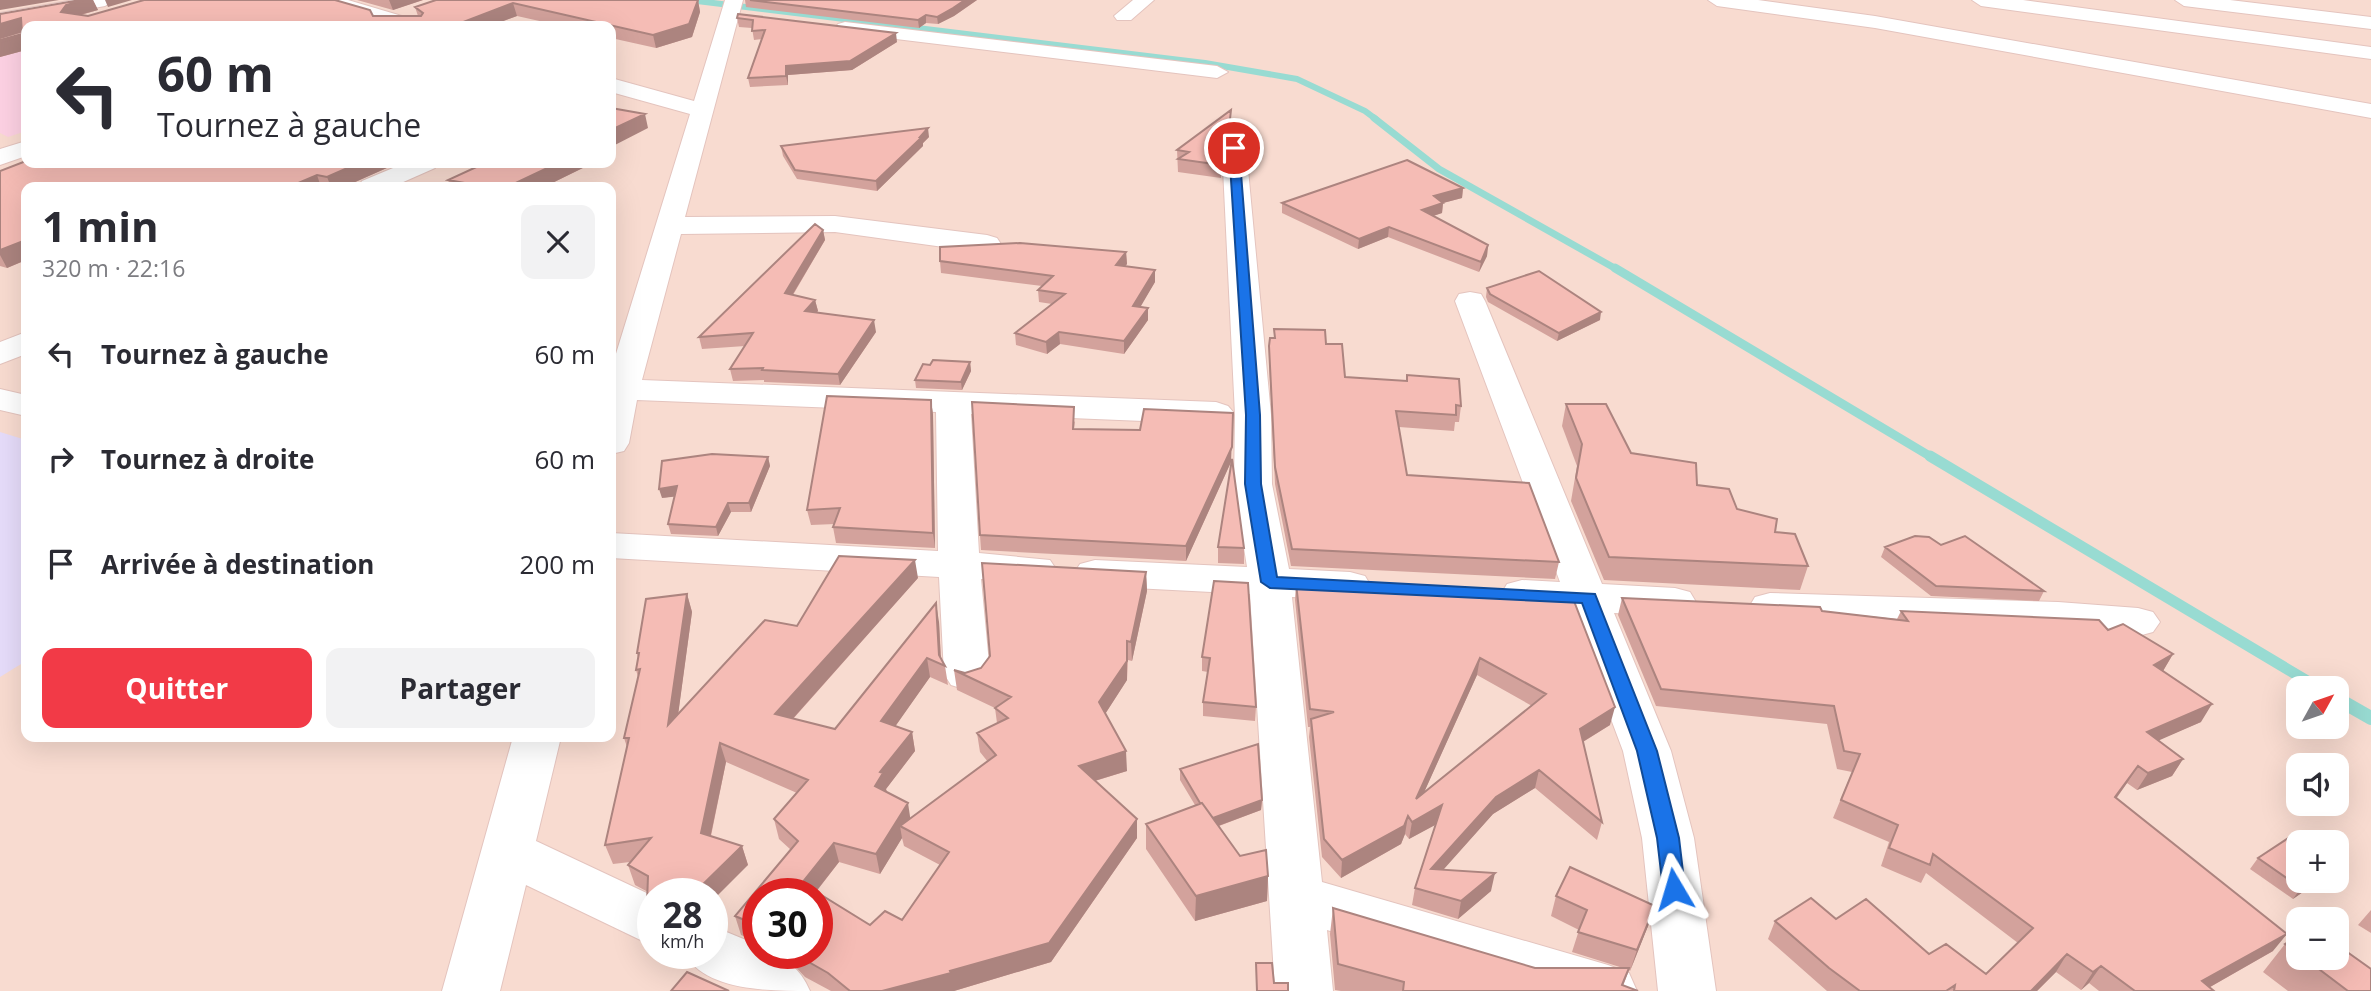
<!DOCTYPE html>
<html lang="fr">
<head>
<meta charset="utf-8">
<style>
	body { margin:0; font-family:"Open Sans",sans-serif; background:#f2f2f3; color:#2b2b33; height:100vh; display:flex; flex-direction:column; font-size:26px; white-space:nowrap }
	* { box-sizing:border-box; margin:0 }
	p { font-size:23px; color:#7c7c81 }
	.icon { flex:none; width:38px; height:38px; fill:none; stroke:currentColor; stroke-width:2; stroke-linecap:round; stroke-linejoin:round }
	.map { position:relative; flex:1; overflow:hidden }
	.drawer { position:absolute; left:21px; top:182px; width:595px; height:560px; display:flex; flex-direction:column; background:#fff; border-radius:14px; box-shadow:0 7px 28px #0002 }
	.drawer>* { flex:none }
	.top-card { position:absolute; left:21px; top:21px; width:595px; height:147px; border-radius:14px; box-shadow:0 7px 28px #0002; background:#fff; color:#2b2b33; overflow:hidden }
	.needle { width:46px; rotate:50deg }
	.fabs { position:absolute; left:2286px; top:676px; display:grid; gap:14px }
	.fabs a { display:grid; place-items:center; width:63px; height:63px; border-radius:14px; background:#fff; box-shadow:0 7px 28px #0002; font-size:35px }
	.speed { position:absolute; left:637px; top:878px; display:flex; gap:14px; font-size:35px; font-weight:700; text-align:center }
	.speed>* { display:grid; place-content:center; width:91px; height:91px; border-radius:50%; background:#fff; box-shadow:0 7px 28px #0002; line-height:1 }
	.speed small { font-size:18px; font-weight:400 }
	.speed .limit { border:10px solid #d22; background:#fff; color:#111 }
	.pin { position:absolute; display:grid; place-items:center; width:60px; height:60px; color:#fff; margin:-30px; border:4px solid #fff; border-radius:50%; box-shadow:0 2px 7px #0007 }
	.me { position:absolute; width:77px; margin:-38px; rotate:353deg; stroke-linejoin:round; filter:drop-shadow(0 0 5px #0008) }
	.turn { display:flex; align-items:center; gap:24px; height:147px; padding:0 21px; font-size:32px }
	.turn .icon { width:91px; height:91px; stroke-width:2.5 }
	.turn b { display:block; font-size:49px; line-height:60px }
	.round { display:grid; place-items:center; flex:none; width:74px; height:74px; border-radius:14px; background:#f2f2f3 }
	.head { display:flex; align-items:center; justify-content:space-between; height:119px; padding:0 21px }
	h1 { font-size:42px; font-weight:700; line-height:52px }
	.cta { display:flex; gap:14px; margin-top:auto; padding:14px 21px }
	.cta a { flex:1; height:80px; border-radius:14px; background:#f23a47; color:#fff; font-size:28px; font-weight:700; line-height:80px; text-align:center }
	.cta a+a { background:#f2f2f3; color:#2b2b33 }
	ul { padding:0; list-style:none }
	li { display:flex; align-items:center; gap:21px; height:105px; padding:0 21px }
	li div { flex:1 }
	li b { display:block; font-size:26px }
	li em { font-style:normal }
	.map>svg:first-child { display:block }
	.residential { fill:#f8dbd0; fill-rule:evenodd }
	.education { fill:#e6dcfa }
	.medical { fill:#fdd1e3 }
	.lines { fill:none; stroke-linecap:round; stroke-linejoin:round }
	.stream-far4 { stroke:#98dbd2; stroke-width:6 }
	.stream-far3 { stroke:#98dbd2; stroke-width:7 }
	.stream-far2 { stroke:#98dbd2; stroke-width:9 }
	.stream-far1 { stroke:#98dbd2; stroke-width:11 }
	.stream { stroke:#98dbd2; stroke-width:14 }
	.minor-casing { stroke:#e4c4be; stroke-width:2 }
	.minor { fill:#fff; fill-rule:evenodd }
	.wall { fill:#d3a29c; fill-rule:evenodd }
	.shaded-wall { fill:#ac847f }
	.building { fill:#f5bcb5; stroke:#ac847f; stroke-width:2; fill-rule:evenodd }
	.route { fill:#1a73e8; stroke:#114b97; stroke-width:2 }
</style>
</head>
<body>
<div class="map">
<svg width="2371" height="991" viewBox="0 0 2371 991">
	<rect width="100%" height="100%" fill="#fee9df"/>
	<!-- residential -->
	<path class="residential" d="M0,0H2371V991H0ZM26,26H611V163H26ZM26,187H611V737H26ZM2298,688H2336V726H2298ZM2298,765H2336V803H2298ZM2298,842H2336V880H2298ZM653,894H712V954H653ZM758,894H817V954H758ZM2298,919H2336V957H2298Z"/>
	<!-- education -->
	<path class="education" d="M0,432L26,440V661L0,677Z"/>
	<!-- medical -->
	<path class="medical" d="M26,43V131L8,137L0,133V51Z"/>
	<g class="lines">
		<!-- stream-far4 -->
		<path class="stream-far4" d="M689,0L1205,63L1297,79L1365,111L1377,120"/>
		<!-- stream-far3 -->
		<path class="stream-far3" d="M1374,118L1439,169L1618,270"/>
		<!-- stream-far2 -->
		<path class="stream-far2" d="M1615,268L1933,458"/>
		<!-- stream-far1 -->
		<path class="stream-far1" d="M1930,456L2319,688"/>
		<!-- stream -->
		<path class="stream" d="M2336,698L2371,718"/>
		<defs>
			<path id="minor" d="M74,0H114L105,6L0,25V13Z
				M319,0H348L422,22L425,26H395L321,4Z
				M725,0H743L685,217L835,216L987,235L997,238L1001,244L997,250L987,253L835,232L681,234L642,380L1216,402L1228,406L1234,413L1228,420L1216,424L971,414L979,553L1050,560L1056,569L1050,578L1035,582L981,579L990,674L983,685L967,690L951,685L944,674L939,577L611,558V533L938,551L936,412L637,400L629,443L624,451L611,454V370L690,114L611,92V78L694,101Z
				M1133,0H1154L1131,20H1117L1114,16Z
				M1708,0H1758L1875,16L2371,104V118L1875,28L1717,6Z
				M1972,0H2023L2371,47V59L1981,6Z
				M2175,0H2230L2371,17V29L2184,6Z
				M845,22L1217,66L1228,72L1217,78L838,32L835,28L838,24Z
				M26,141V156L0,165V149Z
				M1234,141L1243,143L1246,148L1271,415L1272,484L1289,569L1350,572L1365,576L1371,586L1365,596L1350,600L1292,597L1322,882L1608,965L1629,973L1637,991H1529L1327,930L1333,991H1275L1250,594L1095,586L1080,582L1074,573L1080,564L1095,560L1247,567L1234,484L1235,415L1222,148L1225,143Z
				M405,163H439L435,168L392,187H358L362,181Z
				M1470,292L1481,294L1485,301L1602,584L1675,588L1690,592L1696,602L1690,612L1675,616L1614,613L1671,751L1694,838L1716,991H1658L1642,838L1623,751L1570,610L1507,604L1501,594L1507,584L1522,580L1560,582L1455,301L1459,294Z
				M26,332V354L0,364V342Z
				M0,389L26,395V416L0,410Z
				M1770,593L2058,602L2138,608L2153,612L2160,622L2153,632L2138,636L2058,630L1770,621L1755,617L1749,607L1755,597Z
				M513,737H561L536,841L653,896V946L526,885L500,991H442Z
				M712,926L758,945V954C784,954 800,968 810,991C768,991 706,991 685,954H712Z"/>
		</defs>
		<!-- minor casing -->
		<use href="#minor" class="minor-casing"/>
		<!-- minor -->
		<use href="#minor" class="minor"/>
	</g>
	<!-- wall -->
	<path class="wall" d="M79,0H93L98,10L81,15L88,16L144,0H335L370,10L373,16H418L415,7L436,0H698L700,12L692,37L656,48L611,38V26H562L517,16L490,26H26V50L0,57V40L22,34L21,33L0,39V14Z
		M357,0H423L393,10Z
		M745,0H977L954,16L938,24L926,23L919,28L746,7Z
		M738,14L897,42L852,70L788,75V85L750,87L748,78L762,39L754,40L752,28L739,27L737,18Z
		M1230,122L1228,140L1223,142L1220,147L1221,178L1178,172L1177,150Z
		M929,137L923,143V146L877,191L797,179L783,156L781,146Z
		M26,163H398L344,187H26V260L7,268L0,266V171Z
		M444,163H593L544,187H451L448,180L474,168Z
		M1463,188L1462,198L1443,203L1442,213L1433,216L1488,245L1487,256L1479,272L1388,237L1358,249L1282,213V203Z
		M823,230L825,240L793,295L815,300L818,311L816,313L876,332L840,385L764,382V380L733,381L730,369L745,346L702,349L699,337Z
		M1126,252L1127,264L1125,266L1155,282L1140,306L1148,308V320L1124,354L1060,344L1047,354L1016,345L1015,333L1052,304L1039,302L1038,290L1042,286L941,273L940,261Z
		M1487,288L1600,320L1557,341L1488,302L1486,297Z
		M1274,329L1326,344L1345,377L1461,406L1459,422H1455L1454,431L1399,427L1407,475L1559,562L1555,579L1291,566L1275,484L1269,361L1270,338H1274Z
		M970,362L971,371L962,390L916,388L915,380L930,365Z
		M931,400L933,415L935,548L836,543L833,527L835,524L811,525L807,510Z
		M1566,404L1631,453L1697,485L1775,532L1808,566L1800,590L1604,580L1571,501L1577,466L1562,426Z
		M1075,421L1074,429L1231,462L1186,561L981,550L980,535Z
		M768,457L770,466L751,512H731L718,536L671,534L668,524L675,496L662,498Z
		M1941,545L2044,591L2039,601L1931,596L1881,557L1885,547Z
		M1218,547L1244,548V564L1218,563Z
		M1146,572L1147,591L1132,661L1128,660L1127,680L1105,714L1127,771L1095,781L1137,838L1051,962L954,991H831L805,977L791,962L774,954H817L758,894V942L741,935L735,916L791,850L779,839L774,819L797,793L726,762L711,836L742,846L748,865L653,894V947L646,929L648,892L635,885L628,865L630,862L613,864L605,845L627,747L624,738L638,677L636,670L638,658L637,653L687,594L692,612L678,714L797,626L918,578L793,719L835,729L939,622L941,658L945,666L948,685L930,677L895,726L912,732L915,751L886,789L887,792L910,819L988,762L980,752L977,733L997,723L995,708L957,690L954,670L965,673L981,668ZM902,838L904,846L940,865L902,920L870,925L816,892L839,862L880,874Z
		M1214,581L1256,707L1255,721L1203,716V702L1208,672L1202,671V657Z
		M1296,583L1572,596L1610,725L1583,742L1602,822L1597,840L1535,788L1493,814L1443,869L1491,891L1458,919L1412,905L1415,888L1436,824L1409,839L1405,834L1401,844L1341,878L1322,857L1309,737L1310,727H1308L1295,600ZM1477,675L1532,706L1424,792Z
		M1622,598L1822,611L1897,619L1901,611L2108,630L2173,654L2163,671L2201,722L2158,740L2183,759L2172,776L2137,790L2127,783L2116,799L2273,951L2210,987L2214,991H2099L2089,983L2081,990L2056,972L2037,991H1827L1768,939L1775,921L1836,919L1986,974L2018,943L1926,873L1921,883L1881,866L1889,842L1833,818L1852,772L1837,769L1827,724L1656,706L1618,615Z
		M1180,769L1262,800L1261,810L1219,826L1240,856L1268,876L1267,901L1195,921L1146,849V824L1195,805L1180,780Z
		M2258,858L2320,880L2293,899L2250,869Z
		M1556,896L1655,906L1648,926L1630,971L1629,970L1623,986L1638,991H1341L1335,990L1330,934L1333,908L1535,968H1623L1572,952L1579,930L1551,916Z
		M2371,910V933L2358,925Z
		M2298,936V957H2336L2371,991H2288L2263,972L2285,944Z"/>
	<!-- shaded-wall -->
	<path class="shaded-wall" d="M0,0H59L0,10Z
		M84,0H93L98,10L72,17L61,12L66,5Z
		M105,0H132L108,7Z
		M389,0H423L393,10Z
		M698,0L700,12L692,37L656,48L653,35Z
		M965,0H977L954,16L938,24L937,17Z
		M513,3L517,16L490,26H453Z
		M926,15V23L919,28L918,20Z
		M21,18L26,31L0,39V24Z
		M896,33L897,42L852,70L788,75V85L786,76V66Z
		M26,35V50L0,57V42Z
		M1231,110L1228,140L1223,142L1219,148L1220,136Z
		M645,114L648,128L611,147V130Z
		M928,128L929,137L923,143V146L877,191L876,181Z
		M359,163H398L344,187H331L327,177Z
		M558,163H593L544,187H507Z
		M317,175L321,187H289Z
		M1463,188L1462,198L1443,203L1442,213L1421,220L1422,210L1434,196Z
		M1389,227L1388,237L1358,249L1359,239Z
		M823,230L825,240L787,304L785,293Z
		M26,240V260L7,268L0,255V250Z
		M1488,245L1487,256L1479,272L1481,262Z
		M1126,252L1127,264L1116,277V265Z
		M1155,270V282L1134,318L1133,306Z
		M815,300L818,311L807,322L805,311Z
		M1148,308V320L1124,354V341Z
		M1601,312L1600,320L1557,341L1559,333Z
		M874,320L876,332L840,385L838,374Z
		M1059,332L1060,344L1047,354L1046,342Z
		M970,362L971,371L962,390L961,382Z
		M931,400L933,415L935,548L933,533Z
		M1233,413L1231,462L1186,561V546Z
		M768,457L770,466L751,512L749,503Z
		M677,486L680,496L662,498L659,489Z
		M728,503L731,512L718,536L716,527Z
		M915,560L918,578L780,733L775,714Z
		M1146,572L1147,591L1132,661L1131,642Z
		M687,594L692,612L674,745L668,725Z
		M936,603L939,622L941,664L939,655Z
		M1127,641V680L1100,722L1099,702Z
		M2173,654L2163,671L2154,665Z
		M927,658L930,677L885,741L881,721Z
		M1480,658L1477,675L1413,817L1416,799Z
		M2212,704L2201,722L2137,750L2147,732Z
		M1615,707L1610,725L1576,746L1580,729Z
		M912,732L915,751L886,789L887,793L875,786L880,772Z
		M720,743L726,762L707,853L701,833Z
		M1126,751L1127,771L1081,785L1079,766Z
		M2183,759L2172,776L2137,790L2148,773Z
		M2138,766L2127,783L2104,815L2115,797Z
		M1539,770L1535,788L1493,814L1428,887L1431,869L1496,797Z
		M1262,800L1261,810L1210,829V819Z
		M908,803L911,823L900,826L902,838L880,874L876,854Z
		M1442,805L1439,823L1409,839L1412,822Z
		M1408,816L1405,834L1401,844L1341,878L1342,860Z
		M1137,819V838L1051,962L954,991H882L950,971Z
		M834,843L839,862L814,894L802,883Z
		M742,846L748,865L712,901V894H693Z
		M1495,873L1491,891L1458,919L1461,901Z
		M1268,876L1267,901L1195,921L1196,896Z
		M2313,880H2320L2293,899L2301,888Z
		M1655,906L1648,926L1630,971L1637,950Z
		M2287,934L2273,951L2203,991L2202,981Z
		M2067,954L2056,972L2037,991H2031Z
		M2101,966L2089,983L2081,990L2093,972Z"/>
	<!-- building -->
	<path class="building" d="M80,0H84L66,5L61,12L88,16L144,0H335L370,10L373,16H421L423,13L415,7L436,0H698L689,24L653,35L513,3L453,26H26V35L0,42V40L22,34L21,18L0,24V14Z
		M750,0H965L953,8L937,17L926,15L918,20Z
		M738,14L896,33L850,61L786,66V76L748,78L765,30L752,31L753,20L737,18Z
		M611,108L645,114L611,130Z
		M1231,110L1229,128L1223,129L1220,136L1221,165L1178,159L1189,152L1177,150Z
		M928,128L920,137H922L876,181L795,170L781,146Z
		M1407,160L1463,188L1434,196L1443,203L1422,210L1488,245L1481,262L1389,227L1359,239L1282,203Z
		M26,161V163H359L327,177L317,175L289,187H26V240L0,250V171Z
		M485,163H558L507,187H487L448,180Z
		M815,224L823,230L785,293L815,300L805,311L874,320L838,374L762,370L763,368L730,369L753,333L699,337Z
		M1020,243L1126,252L1116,265L1155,270L1133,306L1148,308L1124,341L1059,332L1046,342L1015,333L1065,294L1038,290L1053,276L940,261V247Z
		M1539,271L1601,312L1559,333L1490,294L1487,288Z
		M1274,329L1325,330L1326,344H1342L1345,377L1407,381V375L1459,379L1461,406L1456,405V415L1396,411L1407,475L1529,483L1559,562L1292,549L1275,467L1269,346L1270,338H1275Z
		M933,360L970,362L961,382L915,380L923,364L930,365Z
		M827,396L931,400L933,533L833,527L840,508L807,510Z
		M972,402L1074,407L1073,429L1140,430L1144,409L1233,413L1232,447L1186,546L980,535Z
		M1566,404H1606L1631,453L1696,463L1697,485L1729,489L1737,509L1777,519L1775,532L1795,534L1808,566L1609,557L1576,478L1582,444Z
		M712,454L768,457L749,503H728L716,527L668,524L677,486L659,489L662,461Z
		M1232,459L1244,548L1218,547Z
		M1915,536L1929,537L1941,545L1965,536L2044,591L1936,586L1885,547Z
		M839,556L915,560L775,714L835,729L936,603L939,655L945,666L927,658L881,721L912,732L880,772L883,773L875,786L908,803L876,854L834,843L802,883L870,925L885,911L902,920L949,852L900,826L996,755L977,733L1008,718L995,708L1011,697L954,670L965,673L981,668L990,656L982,563L1146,572L1131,642L1127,641V661L1099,702L1126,751L1079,766L1137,819L1049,943L950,971L951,973L882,991H850L828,973L800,957L797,954H817V894H758V932H754V924L735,916L798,841L774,819L808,780L720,743L701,833L742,846L693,894H653V933L646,929L648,876L628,865L651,838L605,845L629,738H624L640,669L636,670L639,653H637L646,599L687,594L668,725L765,620L797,626Z
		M1214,581L1248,583L1256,707L1203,702L1210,658L1202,657Z
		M1296,583L1572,596L1615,707L1580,729L1602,822L1539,770L1496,797L1431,869L1495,873L1461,901L1415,888L1442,805L1412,822L1408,816L1404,826L1342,860L1324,839L1311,719L1334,712L1310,709ZM1480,658L1546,694L1416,799Z
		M1622,598L1820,607L1822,611L1908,621L1901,611L2099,620L2108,630L2123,624L2173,654L2154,665L2212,704L2147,732L2183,759L2148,773L2138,766L2115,797L2287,934L2202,981L2214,991H2135L2101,966L2093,972L2067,954L2031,991H1954L1955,985L1946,991H1860L1829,968L1775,921L1811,898L1836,919L1866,899L1929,954L1946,944L1986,974L2033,928L1933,854L1930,865L1889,848L1898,825L1841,800L1860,754L1844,751L1834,706L1661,689Z
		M1258,744L1262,800L1213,818L1202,803H1200L1180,769Z
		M1202,803L1240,856L1266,850L1268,876L1196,896L1146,824Z
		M2296,833L2309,842H2298V880H2313L2301,888L2258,858Z
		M1570,867L1655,906L1637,950L1578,932L1587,910L1556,896Z
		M1333,908L1535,968H1629L1622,985L1638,991H1403L1404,982L1338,964Z
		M2298,936V953L2285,944Z
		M2336,944L2371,969V991H2348L2303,957H2336Z
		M1256,963H1272L1274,983H1288V991H1257Z
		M687,972L729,991H671Z"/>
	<!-- route -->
	<path class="route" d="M1234,145L1239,148L1260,415L1261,484L1277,577L1595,594L1657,751L1679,838L1685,889L1682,896L1674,898L1666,896L1663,889L1657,838L1637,751L1582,603L1270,588L1261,582L1245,484L1246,415L1229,148Z"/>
</svg>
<div class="fabs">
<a><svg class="needle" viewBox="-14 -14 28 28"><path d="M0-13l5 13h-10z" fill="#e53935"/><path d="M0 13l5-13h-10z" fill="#7c7c81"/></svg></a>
<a><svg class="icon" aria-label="sound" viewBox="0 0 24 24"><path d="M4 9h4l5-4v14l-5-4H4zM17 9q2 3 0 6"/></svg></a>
<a>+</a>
<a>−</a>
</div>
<div class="speed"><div>28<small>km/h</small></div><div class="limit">30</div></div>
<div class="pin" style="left:1234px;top:148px;background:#d93025"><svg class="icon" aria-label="arrive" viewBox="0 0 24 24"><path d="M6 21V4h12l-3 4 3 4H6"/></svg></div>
<svg class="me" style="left:1674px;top:889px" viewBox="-20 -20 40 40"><path d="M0-17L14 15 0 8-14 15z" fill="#1a73e8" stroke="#fff" stroke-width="4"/></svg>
<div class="top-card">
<div class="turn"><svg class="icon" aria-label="left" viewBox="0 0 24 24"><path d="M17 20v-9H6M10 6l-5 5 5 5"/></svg><div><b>60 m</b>Tournez à gauche</div></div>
</div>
<section class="drawer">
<div class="head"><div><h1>1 min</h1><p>320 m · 22:16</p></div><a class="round"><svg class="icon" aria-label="close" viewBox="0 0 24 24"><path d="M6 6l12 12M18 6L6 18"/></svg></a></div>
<ul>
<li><svg class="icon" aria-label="left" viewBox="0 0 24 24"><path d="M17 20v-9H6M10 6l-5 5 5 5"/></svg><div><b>Tournez à gauche</b></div><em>60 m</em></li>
<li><svg class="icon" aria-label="right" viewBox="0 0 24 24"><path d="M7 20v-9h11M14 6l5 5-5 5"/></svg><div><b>Tournez à droite</b></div><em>60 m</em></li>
<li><svg class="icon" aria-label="arrive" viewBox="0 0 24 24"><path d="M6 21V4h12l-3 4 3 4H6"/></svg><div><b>Arrivée à destination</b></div><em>200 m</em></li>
</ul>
<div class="cta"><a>Quitter</a><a>Partager</a></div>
</section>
</div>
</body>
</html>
